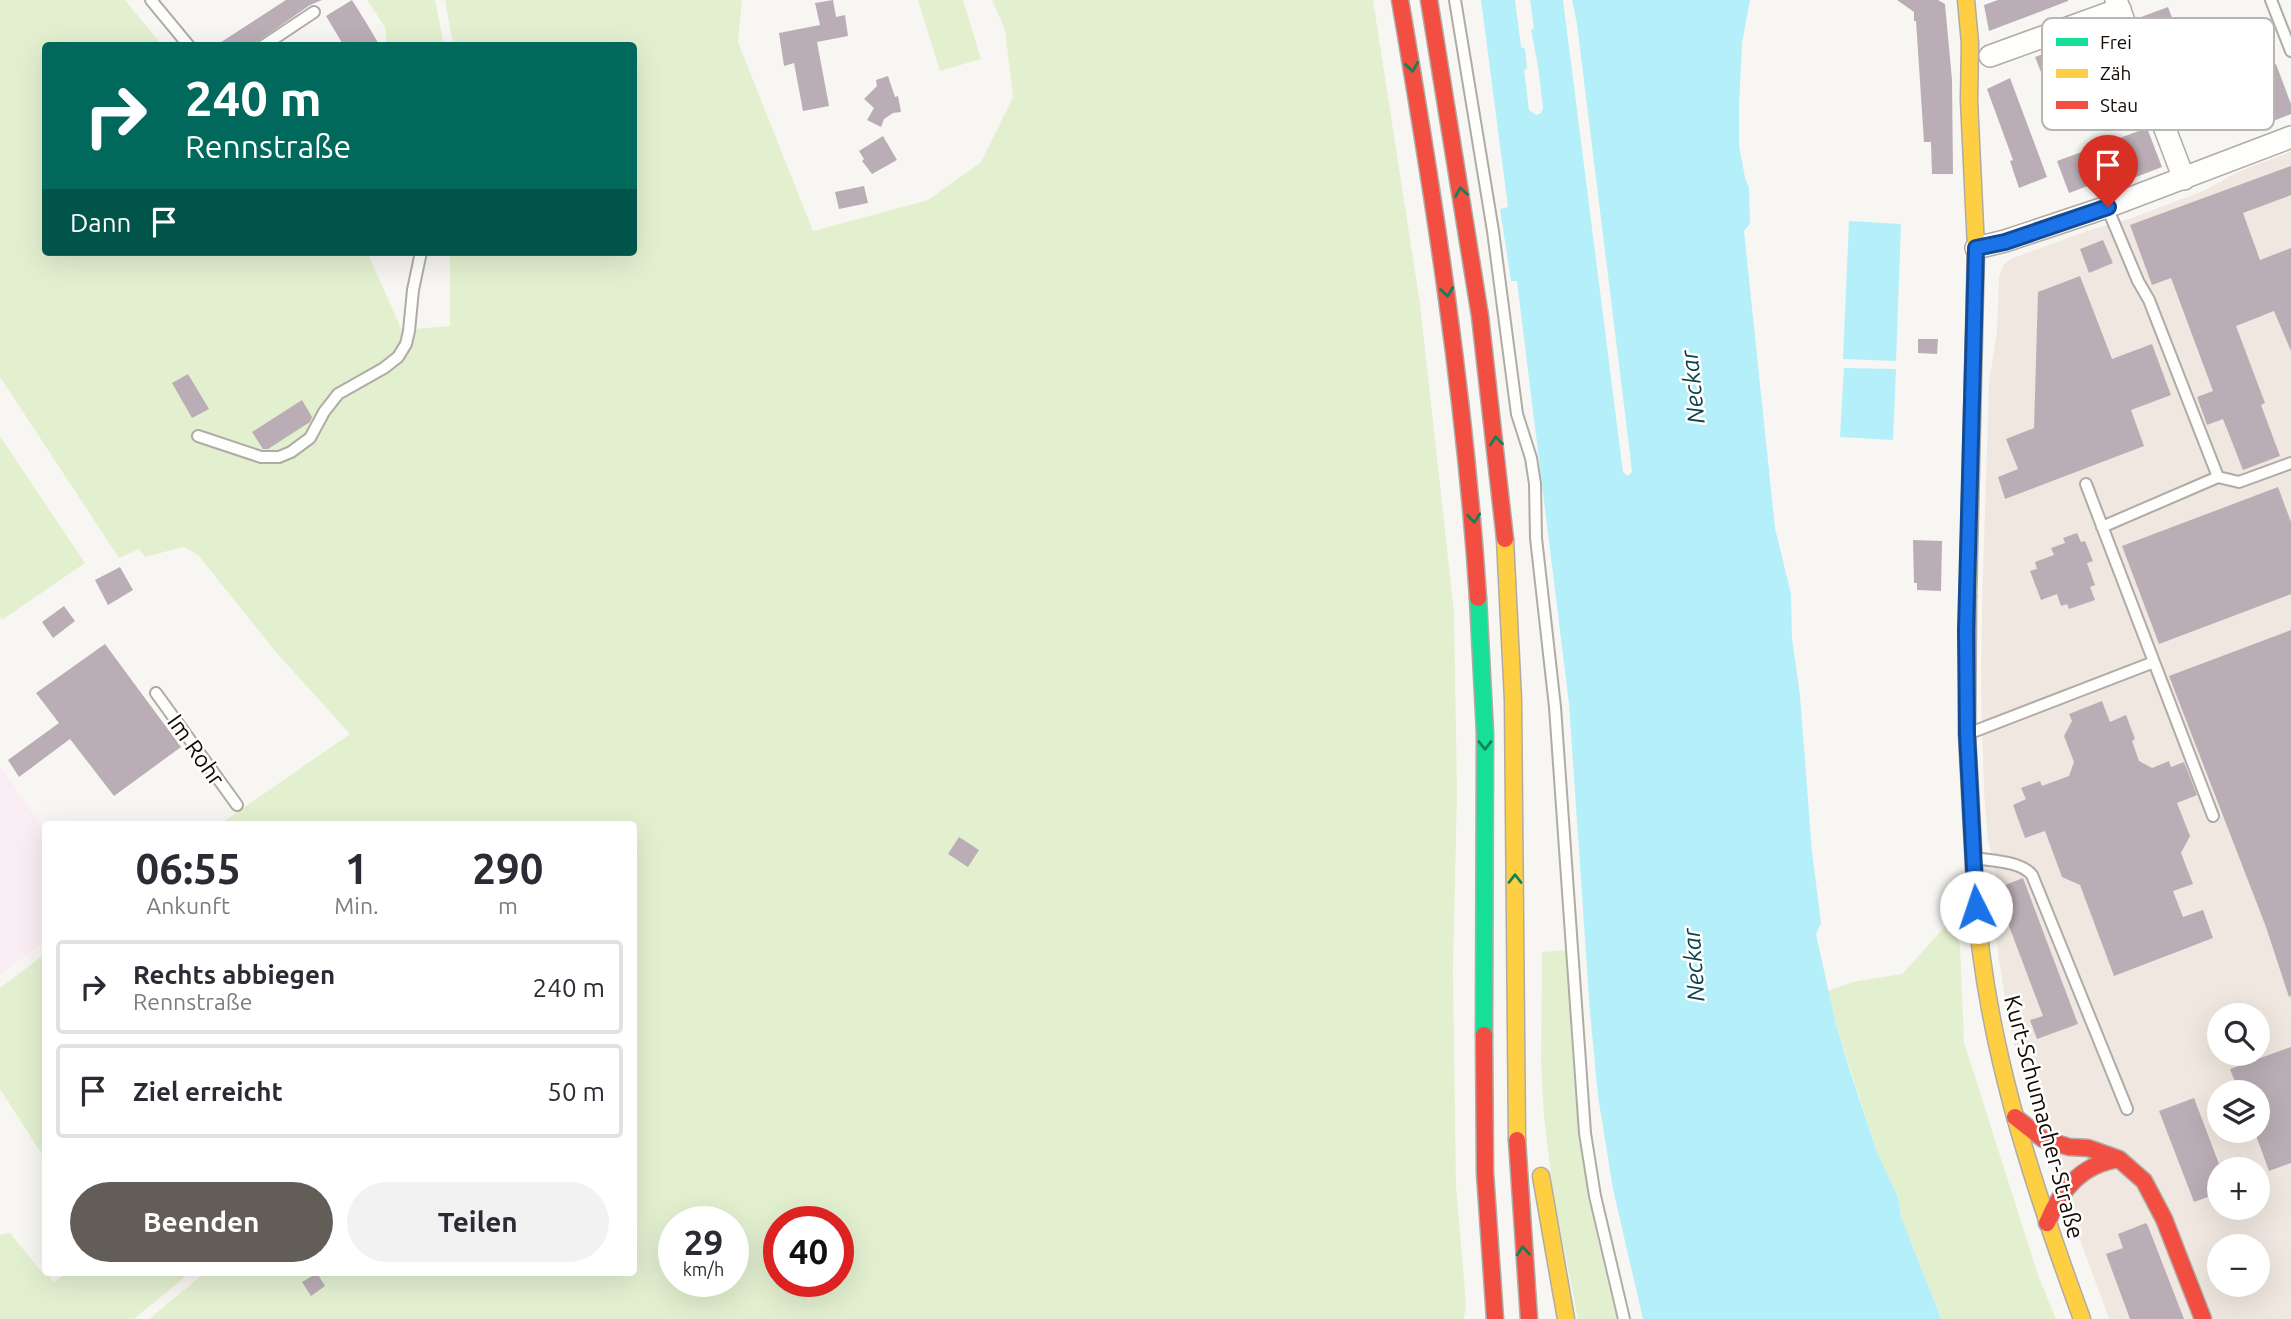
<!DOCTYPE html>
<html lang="de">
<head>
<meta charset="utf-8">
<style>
	body { margin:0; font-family:Ubuntu,sans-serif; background:#f2f2f3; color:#2b2b33; height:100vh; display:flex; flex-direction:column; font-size:26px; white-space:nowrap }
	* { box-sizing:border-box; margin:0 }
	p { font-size:23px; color:#7c7c81 }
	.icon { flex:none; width:38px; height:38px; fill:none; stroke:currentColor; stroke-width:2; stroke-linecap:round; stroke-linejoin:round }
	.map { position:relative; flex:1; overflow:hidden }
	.panel { position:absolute; left:42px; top:821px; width:595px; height:455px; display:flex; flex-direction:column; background:#fff; border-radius:7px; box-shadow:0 7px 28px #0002 }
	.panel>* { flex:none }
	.banner { position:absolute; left:42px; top:42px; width:595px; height:214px; border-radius:7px; box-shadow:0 7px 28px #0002; background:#00695c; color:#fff; overflow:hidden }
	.controls { position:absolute; left:2207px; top:1003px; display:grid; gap:14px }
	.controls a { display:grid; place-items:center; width:63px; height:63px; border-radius:50%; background:#fff; box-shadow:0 7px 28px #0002; font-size:35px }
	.speed { position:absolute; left:658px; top:1206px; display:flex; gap:14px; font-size:35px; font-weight:700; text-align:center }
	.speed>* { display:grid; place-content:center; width:91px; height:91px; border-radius:50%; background:#fff; box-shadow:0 7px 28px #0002; line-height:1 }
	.speed small { font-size:18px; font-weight:400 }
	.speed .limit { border:10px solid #d22; background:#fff; color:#111 }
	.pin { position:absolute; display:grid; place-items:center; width:60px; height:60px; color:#fff; margin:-72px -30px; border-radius:50% 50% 50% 0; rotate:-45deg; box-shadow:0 0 7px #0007 }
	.pin .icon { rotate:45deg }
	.me { position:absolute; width:77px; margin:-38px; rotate:356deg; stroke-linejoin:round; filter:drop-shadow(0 0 5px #0008) }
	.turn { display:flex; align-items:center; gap:24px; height:147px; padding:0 28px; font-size:32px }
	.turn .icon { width:91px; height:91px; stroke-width:2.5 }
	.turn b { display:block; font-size:49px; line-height:60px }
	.then { display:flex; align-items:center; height:66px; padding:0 28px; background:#0003; gap:14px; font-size:26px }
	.eta { display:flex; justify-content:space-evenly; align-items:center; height:119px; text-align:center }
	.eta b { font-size:42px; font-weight:700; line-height:49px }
	.button { display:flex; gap:14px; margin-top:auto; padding:14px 28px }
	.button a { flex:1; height:80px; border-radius:42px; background:#635d57; color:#fff; font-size:28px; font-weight:700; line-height:80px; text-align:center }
	.button a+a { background:#f2f2f3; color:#2b2b33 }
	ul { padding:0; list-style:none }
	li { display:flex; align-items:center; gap:21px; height:94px; margin:0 14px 10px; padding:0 14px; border:4px solid #e1e1e2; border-radius:7px }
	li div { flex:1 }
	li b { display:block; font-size:26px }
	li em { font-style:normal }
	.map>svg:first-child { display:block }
	.built { fill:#f0e8e0; fill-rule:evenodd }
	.education { fill:#faedf4 }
	.green { fill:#e3f0d0; fill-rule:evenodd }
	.water { fill:#b4effa }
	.building { fill:#baadb5 }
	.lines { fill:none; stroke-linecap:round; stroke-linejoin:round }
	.lane-casing { stroke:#b0aba5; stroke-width:14 }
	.street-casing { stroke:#b0aba5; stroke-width:24 }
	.fast-casing { stroke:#b0aba5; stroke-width:19 }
	.slow-casing { stroke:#b0aba5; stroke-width:19 }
	.jam-casing { stroke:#b0aba5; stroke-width:19 }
	.lane { stroke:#fefefd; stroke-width:10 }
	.street { stroke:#fefefd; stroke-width:21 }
	.fast { stroke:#16e098; stroke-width:16 }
	.slow { stroke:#ffcf43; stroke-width:16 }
	.jam { stroke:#f24e42; stroke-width:16 }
	.oneway { stroke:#158055 }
	.route-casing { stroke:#114b97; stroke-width:18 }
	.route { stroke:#1a73e8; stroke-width:12 }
	.labels { text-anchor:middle; stroke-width:5; stroke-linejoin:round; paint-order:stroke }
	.street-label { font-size:23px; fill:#130a03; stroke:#fff }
	.water-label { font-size:24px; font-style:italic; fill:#0e424b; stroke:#fff }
	.key { fill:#fff; stroke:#b8b6b3; stroke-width:2 }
	.key-label { font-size:19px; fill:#130a03 }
</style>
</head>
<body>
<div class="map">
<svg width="2291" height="1319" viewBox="0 0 2291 1319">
	<rect width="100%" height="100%" fill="#f8f6f3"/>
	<!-- built -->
	<path class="built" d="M2291,152V1319H2109L2035,1117L2009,1026L1989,893L1997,880L1988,840L1984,792L1981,686L1982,609L1989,382L1997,331L1999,276L2004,264L2013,258L2087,231L2132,218L2203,191L2240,171ZM2219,1015H2258V1054H2219ZM2219,1092H2258V1130H2219ZM2219,1169H2258V1208H2219ZM2219,1246H2258V1284H2219Z"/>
	<!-- education -->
	<path class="education" d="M0,766L46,833L45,941L0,975Z"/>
	<!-- green -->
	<path class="green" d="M0,0H125L162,45L46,46V252H367L402,330L450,326V252H634V46L453,45L445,0H742L738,42L813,231L928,200L981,162L1013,97L1005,30L992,0H1373L1420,304L1454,612L1457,792L1453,971L1456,1186L1466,1303L1464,1319H149L206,1272H634V824H220L350,734L275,651L198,555L183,547L145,557L139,549L119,558L0,377ZM674,1222H733V1281H674ZM779,1222H838V1281H779Z
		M367,0H435L444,45H387L385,27Z
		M918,0H963L981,59L940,71Z
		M0,436L85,563L2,620L0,616Z
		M1954,917L1960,946L1964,1042L2038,1275L2056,1319H1941L1901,1216L1898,1197L1877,1152L1836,1025L1828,991L1853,982L1902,974Z
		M1567,950C1571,1026 1573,1103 1586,1178C1594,1226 1605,1273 1617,1319H1578L1554,1199L1544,1118L1541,1061L1542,952Z
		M45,954V1159L0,1089V988Z
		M10,1233L45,1276L48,1275L54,1282L68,1272H191L134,1319H0V1235Z"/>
	<!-- water -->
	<path class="water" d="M1481,0H1515L1521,47L1525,49L1527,68L1524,70L1529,110L1536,115L1541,113L1543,108L1538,66L1531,30L1534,29L1530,0H1563L1623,472L1628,476L1632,472L1630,454L1577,24L1572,0H1750L1742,43L1739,105V145L1745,178L1749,188L1750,224L1744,231L1775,528L1791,594L1792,639L1800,695L1812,852L1821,923L1816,934L1836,1025L1851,1074L1877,1152L1898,1197L1901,1216L1941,1319H1643L1613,1189L1598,1096L1590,1012L1569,704L1517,281H1511L1500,209L1508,207Z
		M1849,221L1901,224L1896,361L1843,359Z
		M1844,368L1896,369L1893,440L1840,437Z"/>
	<!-- building -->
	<path class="building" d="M286,0H322L310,5L251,46H215Z
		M352,0L367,24L380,46H344L326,16Z
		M833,0L836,17L845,15L848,36L817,42L829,106L803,111L794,63L784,66L779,33L820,25L815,3Z
		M1897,0H1938L1945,4L1952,80L1953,174H1932L1931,142H1924L1916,21H1914V12Z
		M1998,0H2068V1L1989,31L1984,5Z
		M2168,7L2200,91L2172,102L2141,17Z
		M2110,29L2119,54L2045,82L2035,57Z
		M2276,64L2291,104V114L2255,128L2238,78Z
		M888,76L895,97L898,96L901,112L893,113L884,119L881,127L867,120L874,108L864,99L877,86L876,80Z
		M2010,78L2047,177L2019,188L2010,161L2013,160L1987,89Z
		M2147,128L2162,167L2128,180L2125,172L2069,193L2057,161Z
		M883,136L897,160L872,174L862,161L864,159L859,151Z
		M2291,166V195L2243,213L2260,260L2291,248V351L2274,311L2236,326L2265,403L2261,405L2280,456L2243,470L2223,419L2207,425L2197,397L2213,391L2171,278L2152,285L2130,225Z
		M864,186L868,203L839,209L835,192Z
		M2103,240L2113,263L2089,273L2080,249Z
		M2080,276L2112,359L2152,344L2171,395L2131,410L2144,446L2005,499L1998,477L2018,469L2006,439L2034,428L2038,292Z
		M1918,339H1938L1937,354L1918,353Z
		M188,374L209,409L192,418L172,383Z
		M302,400L312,417L310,422L268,449H263L252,432Z
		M2278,487L2291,522V594L2159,644L2122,546Z
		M2077,533L2081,542L2085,541L2093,561L2087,563L2095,585L2090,587L2095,600L2069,609L2067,604L2061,606L2057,594L2041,600L2030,571L2037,569L2035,562L2054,555L2051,548L2065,543L2063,538Z
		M1913,540L1942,541L1941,591L1917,590V583H1914Z
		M120,567L133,590L108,605L95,580Z
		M64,606L75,621L53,638L42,622Z
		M2291,630V996L2289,997L2266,927L2169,676Z
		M105,644L181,747L114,796L70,739L19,777L8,760L59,723L36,693Z
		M2102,701L2110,722L2126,715L2135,739L2132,741L2139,761L2152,768L2169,761L2171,767L2184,762L2197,795L2177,803L2190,836L2181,853L2193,884L2173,891L2183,917L2203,910L2213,938L2114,976L2080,885L2062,877L2045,831L2025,838L2013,805L2026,799L2021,788L2040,781L2042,786L2069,776L2074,762L2064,736L2072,721L2069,714Z
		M959,837L979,850L968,867L948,854Z
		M2023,878L2078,1024L2037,1039L2030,1020L2043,1016L1995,889Z
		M2291,1047V1163L2269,1171L2254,1130H2258V1092H2239L2230,1069Z
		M2194,1098L2219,1164V1193L2194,1202L2159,1111Z
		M2146,1223L2148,1226L2184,1319H2130L2106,1254L2123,1248L2118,1234Z
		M317,1273L325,1286L311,1296L302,1282Z"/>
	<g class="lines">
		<defs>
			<path id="lane" d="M151,0L189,46
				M1455,0L1493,231L1517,414L1531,458L1535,484L1536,538L1555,707L1585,1133L1595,1196L1624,1319
				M2271,0L2291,51
				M263,46L314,12
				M198,436L261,457H279L291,452L310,438L324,412L338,394L384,368L398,357L406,344L409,331L413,290L421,252
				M2218,477L2239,482L2291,463
				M2102,527L2218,477L2149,300L2138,281L2107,207
				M2154,662L2213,816
				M156,693L237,805
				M1970,733L2154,662L2086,484
				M1975,858C1992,861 2021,861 2032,875L2127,1109"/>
			<path id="street" d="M2116,0L2184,179
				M1990,56L2120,9
				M1976,248L2005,241L2107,207L2291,137"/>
			<path id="fast" d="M1478,598L1485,733L1484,1035"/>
			<path id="slow" d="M1966,0L1970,43L1969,100L1976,248L1968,596
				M1505,539L1513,700L1517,1140
				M1975,887C1983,1036 2031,1180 2082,1319
				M1541,1176L1566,1319"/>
			<path id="jam" d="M1400,0C1434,198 1465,397 1478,598
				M1429,0L1480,316L1505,539
				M1968,596L1967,734L1975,887
				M1484,1035L1485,1173L1495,1319
				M2015,1117L2043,1139L2069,1147L2088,1148L2119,1159L2144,1181L2164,1219L2203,1319
				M1517,1140L1529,1319
				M2047,1223C2061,1189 2082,1164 2119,1159"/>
		</defs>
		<!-- lane casing -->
		<use href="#lane" class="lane-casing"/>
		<!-- street casing -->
		<use href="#street" class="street-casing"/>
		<!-- fast casing -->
		<use href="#fast" class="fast-casing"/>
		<!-- slow casing -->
		<use href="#slow" class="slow-casing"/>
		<!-- jam casing -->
		<use href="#jam" class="jam-casing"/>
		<!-- lane -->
		<use href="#lane" class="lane"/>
		<!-- street -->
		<use href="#street" class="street"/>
		<!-- fast -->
		<use href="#fast" class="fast"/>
		<!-- slow -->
		<use href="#slow" class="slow"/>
		<!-- jam -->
		<use href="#jam" class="jam"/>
	</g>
	<!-- one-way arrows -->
	<defs><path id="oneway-chevron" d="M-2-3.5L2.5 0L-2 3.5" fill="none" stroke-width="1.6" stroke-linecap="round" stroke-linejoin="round" transform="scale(1.75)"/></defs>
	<g class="oneway">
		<use href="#oneway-chevron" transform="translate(1412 67) rotate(81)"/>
		<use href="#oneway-chevron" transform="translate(1461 192) rotate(-99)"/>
		<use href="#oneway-chevron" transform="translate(1447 292) rotate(82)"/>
		<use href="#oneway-chevron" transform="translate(1496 441) rotate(-96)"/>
		<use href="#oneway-chevron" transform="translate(1474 518) rotate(84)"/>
		<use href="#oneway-chevron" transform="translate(1485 745) rotate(90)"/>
		<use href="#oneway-chevron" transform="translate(1515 879) rotate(-90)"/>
		<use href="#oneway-chevron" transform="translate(1523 1251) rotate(-94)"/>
	</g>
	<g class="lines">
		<defs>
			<path id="route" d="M1976,907L1967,734L1966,630L1976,248L2005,242L2108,207"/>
		</defs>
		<!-- route casing -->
		<use href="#route" class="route-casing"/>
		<!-- route -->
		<use href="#route" class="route"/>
	</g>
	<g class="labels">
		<!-- street labels -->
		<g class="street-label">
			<text transform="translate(196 750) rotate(55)" y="8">Im Rohr</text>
			<text transform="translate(2044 1117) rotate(75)" y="8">Kurt-Schumacher-Straße</text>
		</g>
		<!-- water labels -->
		<g class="water-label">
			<text transform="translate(1693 387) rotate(-96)" y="8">Neckar</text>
			<text transform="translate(1694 965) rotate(-94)" y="8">Neckar</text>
		</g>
	</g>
	<!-- legend -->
	<rect x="2042" y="18" width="232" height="112" rx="10" class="key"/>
	<rect x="2056" y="38" width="32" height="8" fill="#16e098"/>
	<rect x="2056" y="69" width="32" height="9" fill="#ffcf43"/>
	<rect x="2056" y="101" width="32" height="8" fill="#f24e42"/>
	<g class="key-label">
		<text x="2100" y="49">Frei</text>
		<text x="2100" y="80">Zäh</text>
		<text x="2100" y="112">Stau</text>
	</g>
</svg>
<div class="controls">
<a><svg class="icon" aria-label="search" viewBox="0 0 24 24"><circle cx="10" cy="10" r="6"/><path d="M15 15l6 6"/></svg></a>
<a><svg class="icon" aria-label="layers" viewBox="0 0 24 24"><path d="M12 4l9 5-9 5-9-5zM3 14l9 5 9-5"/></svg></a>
<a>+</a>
<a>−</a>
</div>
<div class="speed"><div>29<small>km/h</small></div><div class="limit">40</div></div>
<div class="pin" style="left:2108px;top:207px;background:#d93025"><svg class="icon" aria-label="arrive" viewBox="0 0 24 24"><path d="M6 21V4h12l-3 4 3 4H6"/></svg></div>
<svg class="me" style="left:1976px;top:907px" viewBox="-20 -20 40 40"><circle r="19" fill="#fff"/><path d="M0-13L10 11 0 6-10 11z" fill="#1a73e8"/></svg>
<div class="banner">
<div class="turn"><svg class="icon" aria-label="right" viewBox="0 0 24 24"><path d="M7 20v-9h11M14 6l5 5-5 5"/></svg><div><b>240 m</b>Rennstraße</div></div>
<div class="then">Dann<svg class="icon" aria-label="arrive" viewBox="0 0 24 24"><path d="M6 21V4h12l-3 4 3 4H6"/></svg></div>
</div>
<section class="panel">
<div class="eta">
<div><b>06:55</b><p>Ankunft</p></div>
<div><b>1</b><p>Min.</p></div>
<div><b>290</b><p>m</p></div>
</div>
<ul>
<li><svg class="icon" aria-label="right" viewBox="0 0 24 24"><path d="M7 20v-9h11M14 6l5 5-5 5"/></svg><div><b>Rechts abbiegen</b><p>Rennstraße</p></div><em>240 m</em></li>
<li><svg class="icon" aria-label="arrive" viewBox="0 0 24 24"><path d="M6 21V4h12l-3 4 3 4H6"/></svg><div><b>Ziel erreicht</b></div><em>50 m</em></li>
</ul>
<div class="button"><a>Beenden</a><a>Teilen</a></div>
</section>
</div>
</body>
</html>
